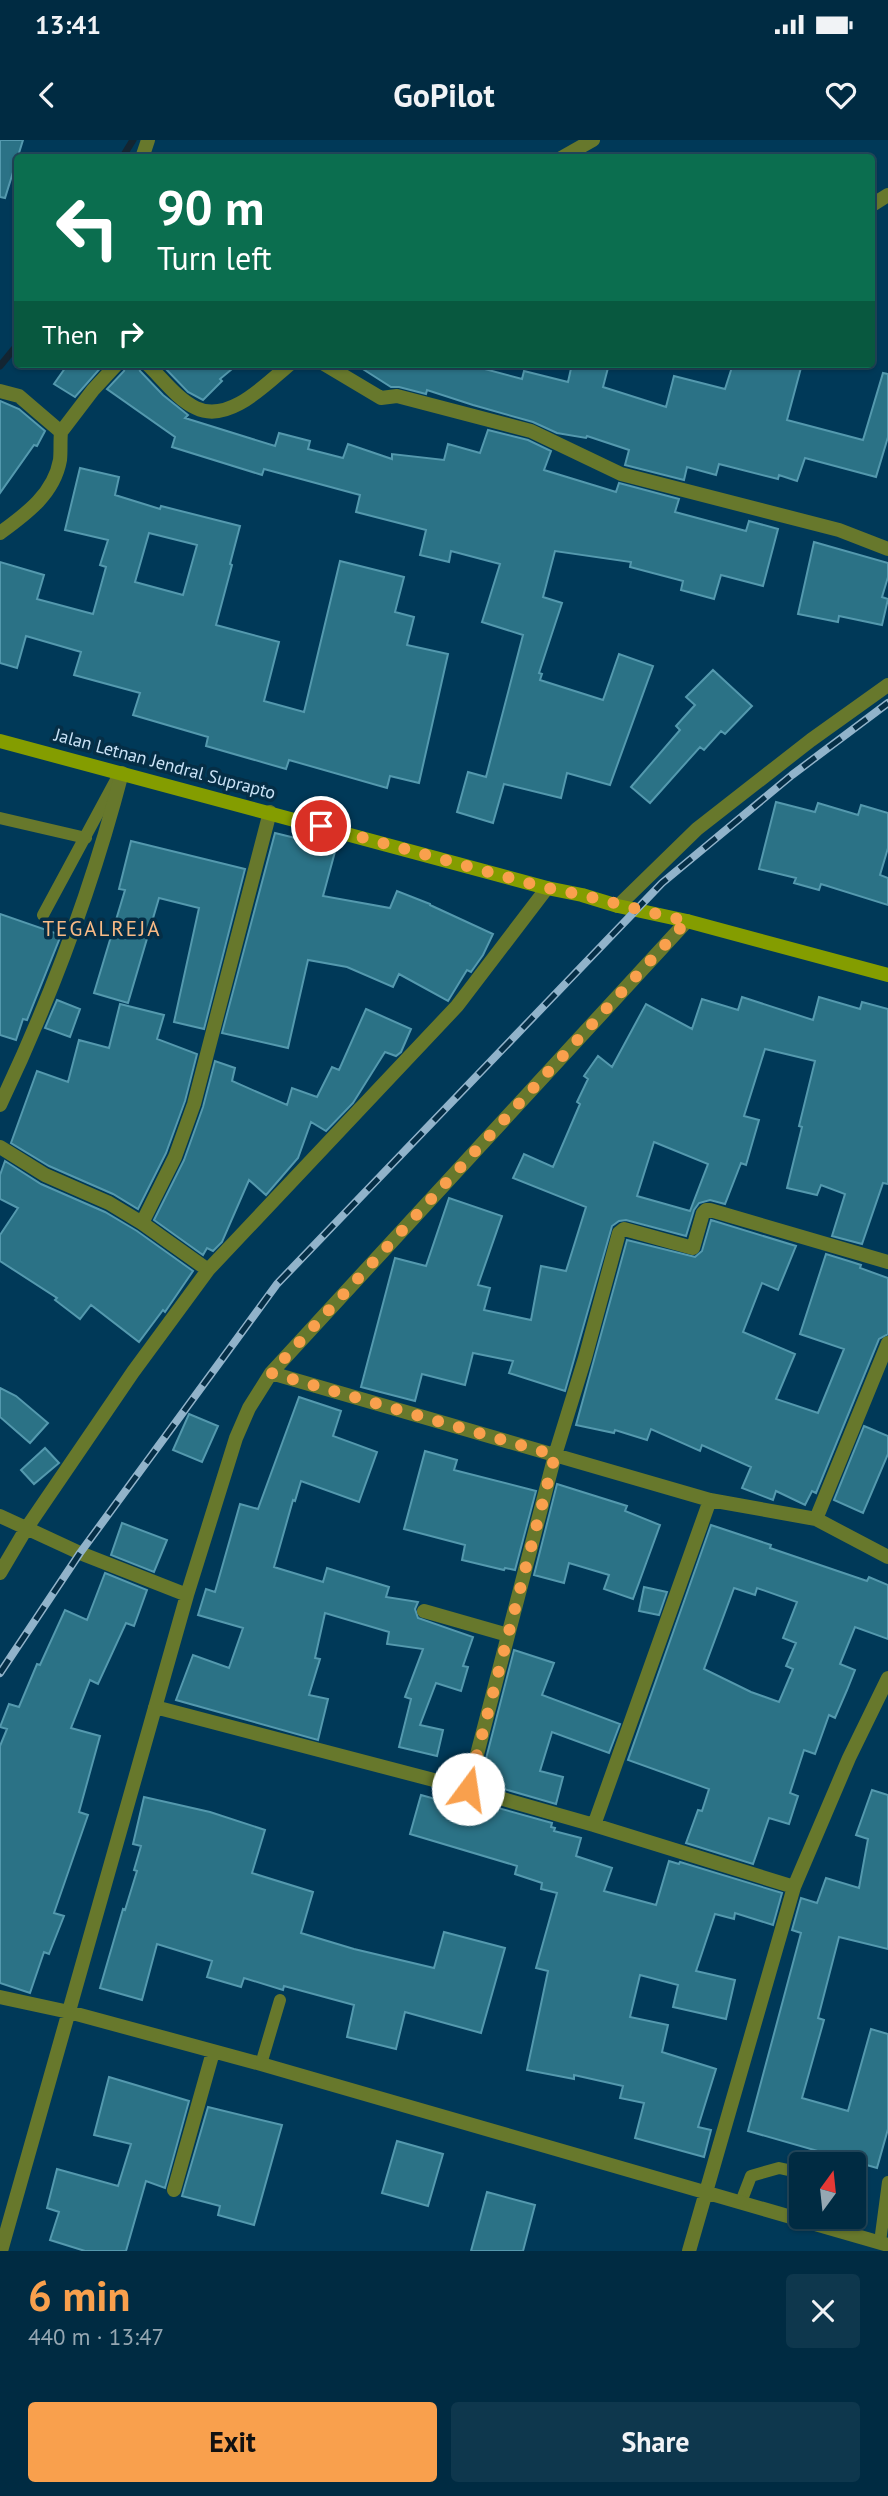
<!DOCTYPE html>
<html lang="en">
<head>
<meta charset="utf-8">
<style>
	body { margin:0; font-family:"PT Sans",sans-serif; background:#0e374d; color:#f1f3f6; height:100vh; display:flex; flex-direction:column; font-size:26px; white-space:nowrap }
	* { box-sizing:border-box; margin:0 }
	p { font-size:23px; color:#95a7b2 }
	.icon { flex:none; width:38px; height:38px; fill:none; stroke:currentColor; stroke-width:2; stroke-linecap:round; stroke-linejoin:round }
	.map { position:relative; height:2111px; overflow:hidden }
	.side { display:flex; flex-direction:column; background:#002b42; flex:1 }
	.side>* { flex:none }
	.banner { position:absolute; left:14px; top:14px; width:861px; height:214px; border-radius:7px; box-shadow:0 2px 5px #0004,0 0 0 2px #22475b; background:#0b6e4f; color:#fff; overflow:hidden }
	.needle { width:46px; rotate:15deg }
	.tools { position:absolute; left:789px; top:2012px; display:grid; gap:14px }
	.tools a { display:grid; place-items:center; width:77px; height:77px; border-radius:7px; background:#002b42; box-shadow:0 2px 5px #0004,0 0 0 2px #22475b; font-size:35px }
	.pin { position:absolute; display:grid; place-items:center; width:60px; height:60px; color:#fff; margin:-30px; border:4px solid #fff; border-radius:50%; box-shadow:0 2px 7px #0007 }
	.me { position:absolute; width:77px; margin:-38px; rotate:14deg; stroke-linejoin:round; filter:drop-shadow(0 0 5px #0008) }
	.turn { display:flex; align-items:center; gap:24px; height:147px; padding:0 28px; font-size:32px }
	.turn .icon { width:91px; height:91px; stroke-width:2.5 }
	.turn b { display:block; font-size:49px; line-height:60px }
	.then { display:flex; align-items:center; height:66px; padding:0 28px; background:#0003; gap:14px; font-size:26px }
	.round { display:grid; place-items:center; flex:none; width:74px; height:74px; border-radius:7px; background:#0e374d }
	.head { display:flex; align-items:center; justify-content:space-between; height:119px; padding:0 28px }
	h1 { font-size:42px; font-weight:700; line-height:52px; color:#f9a04d }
	.cta { display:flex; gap:14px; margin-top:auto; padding:14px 28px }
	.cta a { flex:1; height:80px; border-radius:7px; background:#f9a04d; color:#111; font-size:28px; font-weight:700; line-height:80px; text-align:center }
	.cta a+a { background:#0e374d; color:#f1f3f6 }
	.status { display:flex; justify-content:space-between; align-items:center; height:49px; padding:0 35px; background:#002b42; direction:ltr }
	.status svg { height:19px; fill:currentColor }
	header { display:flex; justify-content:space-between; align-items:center; height:91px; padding:0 28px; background:#002b42; font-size:32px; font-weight:700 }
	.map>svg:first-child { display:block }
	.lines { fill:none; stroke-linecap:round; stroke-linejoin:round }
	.stream { stroke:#132532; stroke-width:7 }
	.building { fill:#2b7286; stroke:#5499ae; stroke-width:2; fill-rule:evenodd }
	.lane { stroke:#67782c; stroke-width:12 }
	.street { stroke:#67782c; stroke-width:14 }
	.secondary { stroke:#849d00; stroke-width:14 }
	.rail-casing { stroke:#91b3ca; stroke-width:8 }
	.rail { stroke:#052e46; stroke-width:5; stroke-dasharray:16; stroke-linecap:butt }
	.route { stroke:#f9a04d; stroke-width:12; stroke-dasharray:0 21.6 }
	.labels { text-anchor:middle; stroke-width:7; stroke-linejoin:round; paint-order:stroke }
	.street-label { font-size:18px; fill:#c9e2f6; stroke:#052e46 }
	.quarter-label { font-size:21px; letter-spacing:2px; fill:#fabb86; stroke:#052e46 }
</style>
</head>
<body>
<div class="status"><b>13:41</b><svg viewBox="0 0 49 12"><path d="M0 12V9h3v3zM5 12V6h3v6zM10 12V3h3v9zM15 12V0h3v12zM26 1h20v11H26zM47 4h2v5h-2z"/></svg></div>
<header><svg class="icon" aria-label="back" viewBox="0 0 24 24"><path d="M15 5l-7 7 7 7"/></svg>GoPilot<svg class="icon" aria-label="heart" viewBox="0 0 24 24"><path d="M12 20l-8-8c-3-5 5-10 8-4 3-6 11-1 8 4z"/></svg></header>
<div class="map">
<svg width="888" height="2111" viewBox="0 0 888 2111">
	<rect width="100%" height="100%" fill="#003958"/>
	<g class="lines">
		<!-- stream -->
		<path class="stream" d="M122,18L133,0
			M0,226L18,204"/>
	</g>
	<!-- building -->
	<path class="building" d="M0,0H23L5,58L0,57Z
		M68,224H104L75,257L54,244Z
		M126,224H138L140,231L163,255L188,275L185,278L275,306L279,293L310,301L308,309L343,318L348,304L392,319V314L444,320L448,304L480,313L488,290L528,300L551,311L544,330L616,352L619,343L679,359L675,372L746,391L749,381L778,389L763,446L721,435L714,459L681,450L683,441L630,427L631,422L555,411L543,457L562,463L539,533L542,534L540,540L603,560L619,514L653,526L610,645L567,633L561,658L504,644L493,683L457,672L468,632L486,637L523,495L482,482L500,424L451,411L449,422L420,415L426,390L356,372L360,355L264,329L262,335L172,307L175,297L107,249L124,231Z
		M161,224H238L220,239L222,241L203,260L188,252Z
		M355,224H466L522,239L524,231L568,242L572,224H609L603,247L666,267L674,236L725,249L733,224H802L787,280L863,300L883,233L888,234V297L876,337L805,318L797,341L779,335L778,339L719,324L716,335L687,327L684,340L625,325L629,310L587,296L586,298L557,293L533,282L473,265L427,250L426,254L399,247H391Z
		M0,261L19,269L45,291L37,306L34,305L0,353Z
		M80,328L119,337L115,355L160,369L161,366L240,386L230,424L232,425L216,485L279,502L264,561L304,572L340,421L404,437L395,472L414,477L407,505L448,514L419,643L390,636L387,648L289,620L286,629L206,606L208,597L133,575L140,553L74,535L81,512L26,496L17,528L0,523V422L44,435L37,459L93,474L106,427L100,425L108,400L65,390ZM149,393L197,405L183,455L135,442Z
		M814,402L888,423V437L882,457L888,459L882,485L839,476L838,482L798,474Z
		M713,530L752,566L725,594L721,591L704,610L700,607L650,663L631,647L680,590L676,586L695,565L686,557Z
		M776,662L815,672L818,663L858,675L861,665L888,673V708L880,735L888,738V765L821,744L819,750L794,743L796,738L759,729Z
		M275,693L336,708L323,756L390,768L397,751L430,764V765L493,794L483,815L471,832L467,830L448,861L399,834L393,847L347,827L308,820L288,908L222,893Z
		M131,701L245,729L204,889L174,882L199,768L159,758L128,863L94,853L125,750L119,749Z
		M0,774L61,795L27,880L23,879L16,900L0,895Z
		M742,857L813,880L819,857L860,869L862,862L888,869V1044L883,1043L862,1104L832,1096L845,1054L821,1045L817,1055L787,1048L802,987L799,986L815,921L765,909L744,976L759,980L746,1025L741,1023L725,1064L710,1060L699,1063L694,1070L686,1096L626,1080L619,1081L612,1086L565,1251L509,1233L513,1221L473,1213L465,1245L422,1234L415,1261L361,1247L395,1118L426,1126L449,1058L502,1076L478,1145L490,1148L484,1170L531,1180L541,1126L566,1131L586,1067L513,1038L524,1014L553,1027L580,964L577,962L588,939L584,936L598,916L612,927L646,864L692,889L702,859L738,870ZM654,1002L708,1024L690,1071L637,1056Z
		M57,860L80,869L70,897L45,888Z
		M120,864L164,875L157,899L197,914L185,961L166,1013L138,1069L113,1054L49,1026L11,1003L37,931L68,942L79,900L109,908Z
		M366,869L411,889L401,912L396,916L385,912L353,963L326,991L311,982L298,1018L266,1055L249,1040L222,1102L213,1111L207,1108L203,1115L154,1080L184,1020L203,967L215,921L235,928L232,941L287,965L292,948L317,957L332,927L339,930Z
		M5,1021L41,1044L105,1072L137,1091L193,1131L165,1172L163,1170L139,1202L91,1165L80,1179L55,1160L57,1158L0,1121V1095L18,1068L0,1059V1035Z
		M711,1080L796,1106L778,1150L762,1143L743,1192L795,1214L776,1259L818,1273L844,1209L800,1194L826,1114L855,1123L861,1125L860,1128L888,1138V1194L879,1199L816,1353L812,1351L805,1365L776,1351L773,1360L742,1348L751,1327L702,1305L700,1311L651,1289L647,1300L615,1290L614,1293L576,1285L627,1100L695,1117L702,1111Z
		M0,1248L16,1256L48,1283L30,1303L0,1277Z
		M299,1257L341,1271L333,1296L377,1312L359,1362L301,1341L295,1361L293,1360L274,1427L323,1442L327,1428L389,1447L386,1457L418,1462L415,1469L418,1478L473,1497L463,1526L468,1527L461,1551L436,1543L420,1585L443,1590L437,1616L399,1607L411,1559L405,1557L423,1509L387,1504L389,1492L325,1473L315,1518L320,1519L309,1555L328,1559L318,1600L176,1560L193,1515L229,1528L243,1488L198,1475L206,1449L215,1452L240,1364L258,1369Z
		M189,1274L218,1286L202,1322L173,1310Z
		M864,1286L888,1296V1314L863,1373L834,1360Z
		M45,1308L59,1323L34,1344L21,1330Z
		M425,1311L457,1320L454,1330L536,1351L515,1430L505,1428L504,1430L462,1420L465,1405L404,1389Z
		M557,1344L627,1366L625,1371L660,1385L633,1459L604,1449L609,1435L569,1423L564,1443L534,1435Z
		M122,1383L167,1400L154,1432L111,1415Z
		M711,1385L771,1405L770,1408L867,1441L869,1437L888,1445V1499L855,1487L840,1524L855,1530L847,1550L835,1578L829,1575L815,1614L804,1610L790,1653L798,1656L789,1684L769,1678L753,1724L686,1703L698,1670L702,1671L709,1649L628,1620ZM734,1448L755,1455L757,1448L797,1462L783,1498L796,1503L786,1526L793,1529L779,1562L751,1552L704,1529Z
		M105,1433L147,1450L134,1486L126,1483L98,1544L90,1540L71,1588L100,1596L79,1672L88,1675L54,1773L64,1776L49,1814L44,1812L30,1853L0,1843V1606L7,1589L0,1587L9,1564L19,1567L37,1524L40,1525L65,1470L87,1480Z
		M644,1447L667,1452L659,1475L639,1471Z
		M514,1510L554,1523L542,1555L620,1584L609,1613L552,1592L540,1631L563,1637L556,1664L480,1642Z
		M872,1650L888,1655V1809L839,1797L818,1878L824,1880L802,1958L848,1971L871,1889L888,1894V1989L877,2028L748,1991L801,1793L792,1790L801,1758L817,1763L826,1738L859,1748L868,1699L856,1695Z
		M421,1655L464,1667L466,1659L552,1683L551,1687L555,1688L554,1691L581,1698L576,1716L612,1728L604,1751L656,1765L669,1721L679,1724L680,1722L782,1753L773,1785L735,1773L734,1779L715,1774L696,1831L735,1840L726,1879L673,1867L678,1845L640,1835L630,1877L668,1885L662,1912L716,1929L698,1987L711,1990L704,2017L635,1998L644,1963L620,1958L623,1946L574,1935V1939L527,1930L548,1831L536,1828L557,1753L541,1749L542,1743L515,1734L517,1726L410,1694Z
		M144,1657L210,1672L265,1690L252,1733L313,1752L301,1793L354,1809L434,1828L444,1792L505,1808L481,1893L405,1872L396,1909L347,1897L354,1865L284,1846L283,1850L244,1838L241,1847L207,1837L212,1821L157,1804L142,1860L100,1848L123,1769L125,1770L137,1731L134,1730L141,1706L133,1704Z
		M109,1937L189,1961L165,2048L146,2041L126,2111H85L50,2100L59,2072L47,2068L57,2029L118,2046L131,2004L94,1995Z
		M208,1967L282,1985L254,2085L218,2075L220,2066L182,2056Z
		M397,2001L443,2014L428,2066L382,2053Z
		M487,2052L535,2065L523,2111H471Z"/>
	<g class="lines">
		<!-- lane -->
		<path class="lane" d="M0,678L86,698
			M43,775L118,636
			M261,1924L280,1860
			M741,2062L751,2036L779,2028L802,2033
			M847,2093V2077
			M880,2102L888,2042"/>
		<!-- street -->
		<path class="street" d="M142,18L148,0
			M561,18L593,0
			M872,65L888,55
			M147,224C162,238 177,259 196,268C229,284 267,243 290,224
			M324,224L381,258L397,256L531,291L621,334L839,390L888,409
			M0,251L19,256L61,292L93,250L117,224
			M0,393C26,374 54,354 60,320C61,311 60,301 61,292
			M618,766L697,689L811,600L888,545
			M0,965C51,858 92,748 122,633
			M0,1007L45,1035L109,1063L142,1083L208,1130
			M142,1083L175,1017L194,964L270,672
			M271,1233L710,1360L816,1379L888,1417
			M710,1360L594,1685L794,1747
			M0,1376L80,1413L187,1455
			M816,1379L888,1203
			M0,1433L26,1389L133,1232L208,1130L457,866L547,748
			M424,1471L508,1495
			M155,1567L468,1649
			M594,1685L468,1649L555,1315L585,1218L619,1093L624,1089L693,1108L703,1073L706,1070H710L888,1122
			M0,1857L69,1872L261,1924L888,2105
			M174,2050L213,1912
			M1,2111L187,1455L236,1298L249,1268L271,1233L687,781
			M689,2111L794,1747L849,1618L888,1538"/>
		<!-- secondary -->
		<path class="secondary" d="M0,601L547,748L582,755L618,766L687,781L888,835"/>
		<defs>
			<path id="rail" d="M0,1533L80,1413L277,1144L662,743L792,635L888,563"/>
		</defs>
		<!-- rail casing -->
		<use href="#rail" class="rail-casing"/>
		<!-- rail -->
		<use href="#rail" class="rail"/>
	</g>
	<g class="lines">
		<!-- route -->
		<path class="route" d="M321,686L547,748C594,756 641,771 687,781L271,1233L555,1315L468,1649"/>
	</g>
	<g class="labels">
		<!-- street labels -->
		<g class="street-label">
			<text transform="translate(165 624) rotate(15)" y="6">Jalan Letnan Jendral Suprapto</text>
		</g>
		<!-- quarter labels -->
		<g class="quarter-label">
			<text x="102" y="796">TEGALREJA</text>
		</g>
	</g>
</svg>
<div class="tools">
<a><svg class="needle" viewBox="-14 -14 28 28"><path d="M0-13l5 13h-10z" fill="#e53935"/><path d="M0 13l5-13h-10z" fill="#95a7b2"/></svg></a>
</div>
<div class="pin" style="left:321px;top:686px;background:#d93025"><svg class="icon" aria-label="arrive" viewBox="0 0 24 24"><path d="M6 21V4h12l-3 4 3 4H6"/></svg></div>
<svg class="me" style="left:468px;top:1649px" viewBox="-20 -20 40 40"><circle r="19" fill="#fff"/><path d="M0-13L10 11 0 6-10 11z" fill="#f9a04d"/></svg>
<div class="banner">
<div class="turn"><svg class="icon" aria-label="left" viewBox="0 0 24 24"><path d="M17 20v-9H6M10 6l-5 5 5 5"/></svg><div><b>90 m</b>Turn left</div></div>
<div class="then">Then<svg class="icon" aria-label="right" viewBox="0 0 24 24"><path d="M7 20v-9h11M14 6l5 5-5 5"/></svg></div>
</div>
</div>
<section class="side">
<div class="head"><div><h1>6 min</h1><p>440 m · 13:47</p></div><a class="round"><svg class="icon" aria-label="close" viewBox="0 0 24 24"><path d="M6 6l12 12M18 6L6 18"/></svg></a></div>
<div class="cta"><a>Exit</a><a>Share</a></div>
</section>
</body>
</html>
